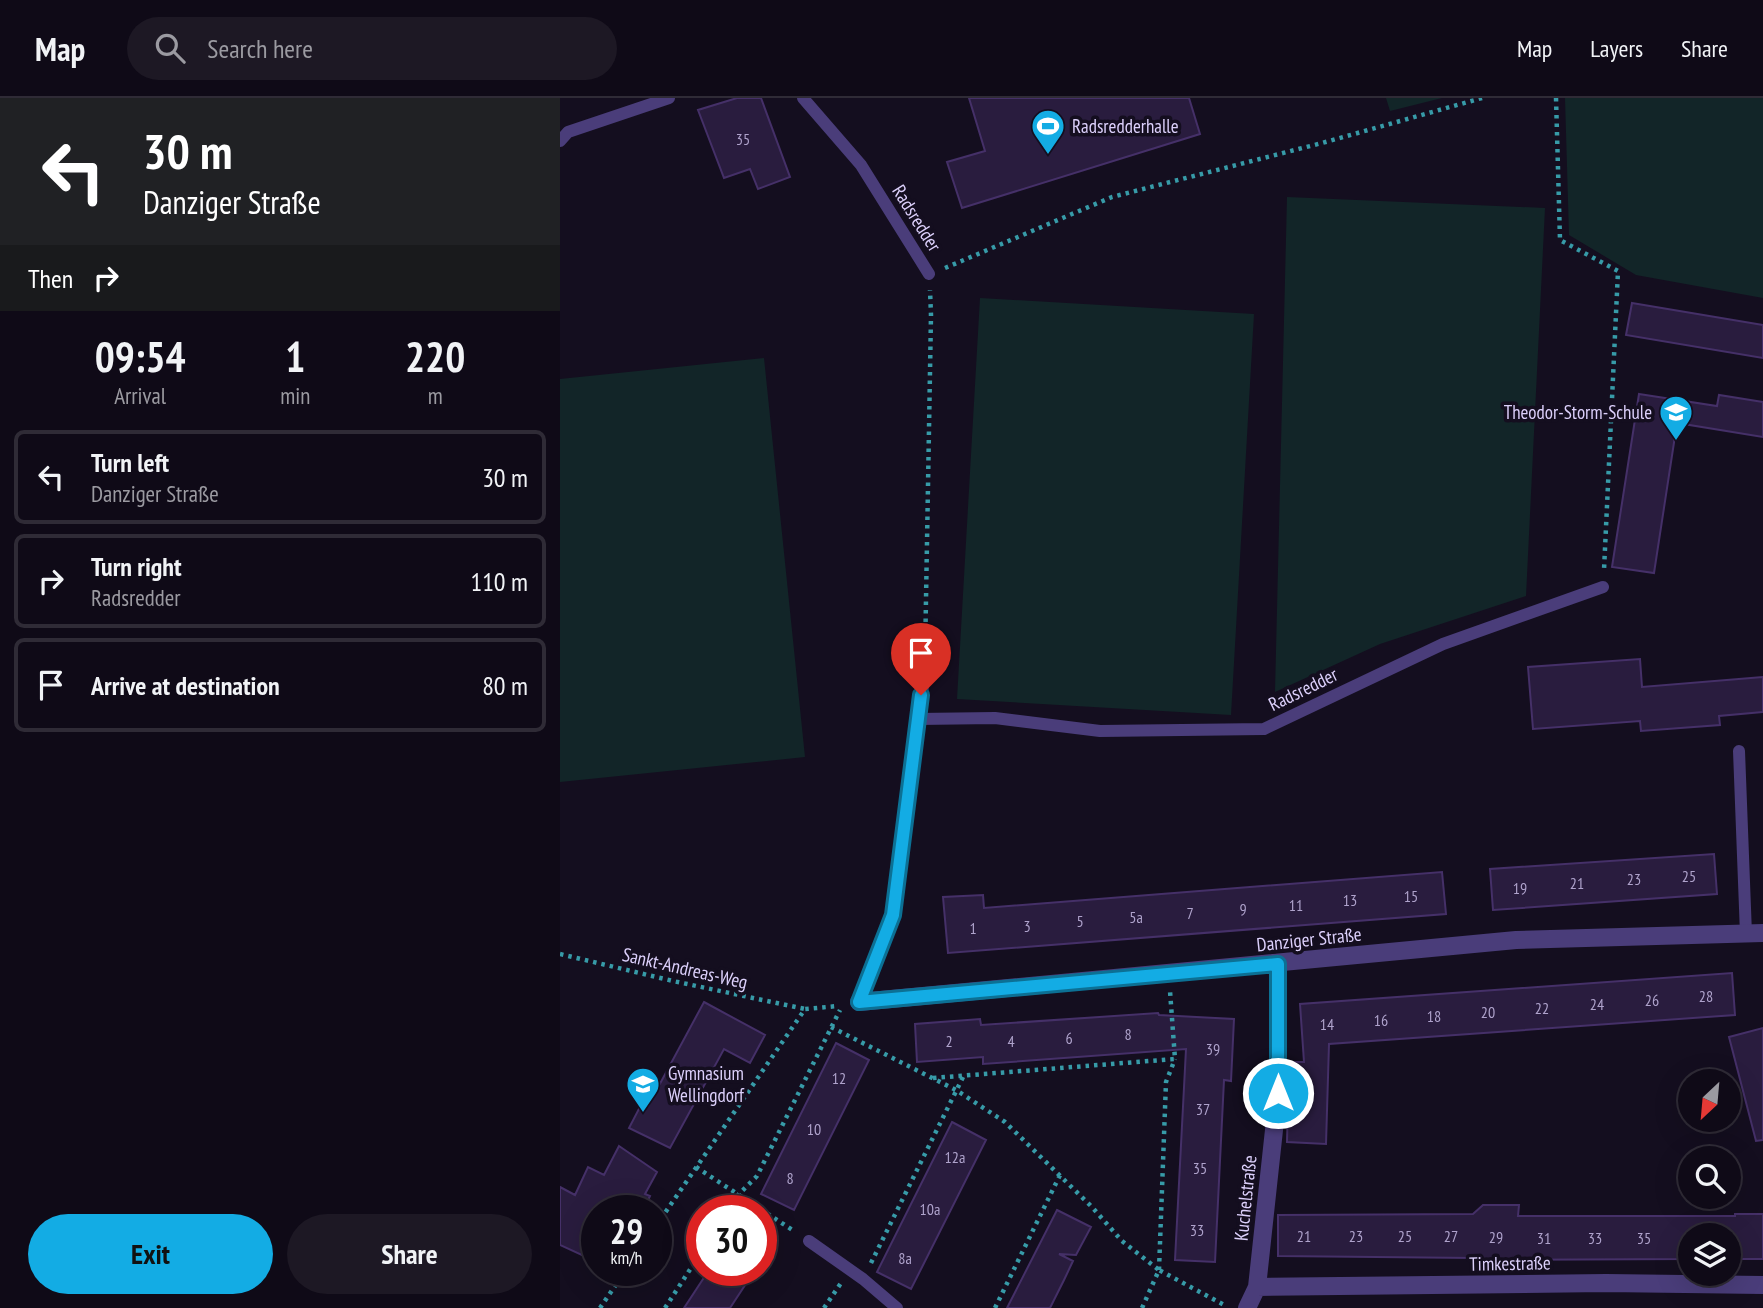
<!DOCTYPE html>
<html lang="en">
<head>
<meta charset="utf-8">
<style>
	body { margin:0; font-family:"PT Sans Narrow",sans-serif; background:#1d1824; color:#f1f3f6; height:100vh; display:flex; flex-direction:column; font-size:26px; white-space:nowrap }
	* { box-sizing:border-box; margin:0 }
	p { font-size:23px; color:#9b9aa1 }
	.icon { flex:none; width:38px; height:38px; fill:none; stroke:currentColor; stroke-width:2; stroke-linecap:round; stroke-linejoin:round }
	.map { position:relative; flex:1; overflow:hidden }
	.sheet { display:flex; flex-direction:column; background:#0f0a17; width:560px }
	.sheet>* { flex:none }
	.hud { background:#202124; color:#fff; overflow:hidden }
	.needle { width:46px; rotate:206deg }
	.controls { position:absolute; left:1118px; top:971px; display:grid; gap:14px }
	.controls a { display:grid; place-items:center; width:63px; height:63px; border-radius:50%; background:#0f0a17; box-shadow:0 7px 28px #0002,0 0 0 2px #2f2b36; font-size:35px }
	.speed { position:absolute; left:21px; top:1097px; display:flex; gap:14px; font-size:35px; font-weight:700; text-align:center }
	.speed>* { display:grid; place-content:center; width:91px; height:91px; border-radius:50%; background:#0f0a17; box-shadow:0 7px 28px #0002,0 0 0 2px #2f2b36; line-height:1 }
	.speed small { font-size:18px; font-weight:400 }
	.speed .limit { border:10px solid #d22; background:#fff; color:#111 }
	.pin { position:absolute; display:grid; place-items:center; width:60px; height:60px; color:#fff; margin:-72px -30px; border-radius:50% 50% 50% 0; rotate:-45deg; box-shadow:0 0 7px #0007 }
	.pin .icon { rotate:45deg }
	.me { position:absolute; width:77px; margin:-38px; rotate:0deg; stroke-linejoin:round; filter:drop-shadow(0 0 5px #0008) }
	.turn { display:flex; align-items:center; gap:24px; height:147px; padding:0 28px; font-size:32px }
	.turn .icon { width:91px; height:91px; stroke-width:2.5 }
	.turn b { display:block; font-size:49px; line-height:60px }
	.then { display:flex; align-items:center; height:66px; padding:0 28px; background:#0003; gap:14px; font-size:26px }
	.eta { display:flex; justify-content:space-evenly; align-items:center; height:119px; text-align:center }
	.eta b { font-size:42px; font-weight:700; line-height:49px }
	.primary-button { display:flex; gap:14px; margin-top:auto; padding:14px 28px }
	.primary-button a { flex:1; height:80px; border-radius:42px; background:#13ace4; color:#111; font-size:28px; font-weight:700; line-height:80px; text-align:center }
	.primary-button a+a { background:#1d1824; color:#f1f3f6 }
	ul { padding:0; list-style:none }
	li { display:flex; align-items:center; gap:21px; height:94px; margin:0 14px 10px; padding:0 14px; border:4px solid #2f2b36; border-radius:10px }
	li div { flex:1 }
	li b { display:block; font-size:26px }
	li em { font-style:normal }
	header { display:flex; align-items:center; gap:42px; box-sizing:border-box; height:98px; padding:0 35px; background:#0f0a17; border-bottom:2px solid #2f2b36 }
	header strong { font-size:33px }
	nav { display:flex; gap:38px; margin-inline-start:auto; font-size:24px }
	.search { width:490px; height:63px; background:#1d1824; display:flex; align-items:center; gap:18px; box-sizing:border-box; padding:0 24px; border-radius:38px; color:#9b9aa1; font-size:26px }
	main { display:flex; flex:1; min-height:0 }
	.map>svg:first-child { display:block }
	.green { fill:#122528 }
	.building { fill:#291c3e; stroke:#453068; stroke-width:2 }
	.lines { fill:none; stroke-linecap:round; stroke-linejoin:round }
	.path { stroke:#379ba8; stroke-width:4.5; stroke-dasharray:3.5 5; stroke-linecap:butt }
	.lane { stroke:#4a3d7a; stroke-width:12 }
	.street { stroke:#4a3d7a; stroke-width:18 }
	.route-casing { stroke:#0c7094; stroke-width:18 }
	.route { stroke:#13ace4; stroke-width:12 }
	.labels { text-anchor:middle; stroke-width:7; stroke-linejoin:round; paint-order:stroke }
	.number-label { font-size:16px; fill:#afa3cc }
	.poi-label { font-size:19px; fill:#dcd0fb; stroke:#140e1f; text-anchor:start }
	.street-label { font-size:19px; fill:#dcd0fb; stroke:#140e1f }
</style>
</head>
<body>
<header>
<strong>Map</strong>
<div class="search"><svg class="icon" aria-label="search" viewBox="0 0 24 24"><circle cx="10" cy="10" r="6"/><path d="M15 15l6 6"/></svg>Search here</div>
<nav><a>Map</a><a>Layers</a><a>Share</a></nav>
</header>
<main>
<section class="sheet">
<div class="hud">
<div class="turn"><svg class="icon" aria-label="left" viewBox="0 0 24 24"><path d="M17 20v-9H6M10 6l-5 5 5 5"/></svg><div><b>30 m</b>Danziger Straße</div></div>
<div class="then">Then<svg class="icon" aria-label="right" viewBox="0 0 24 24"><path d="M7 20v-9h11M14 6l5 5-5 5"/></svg></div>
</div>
<div class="eta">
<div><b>09:54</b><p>Arrival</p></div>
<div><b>1</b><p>min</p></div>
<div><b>220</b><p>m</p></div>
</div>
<ul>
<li><svg class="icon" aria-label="left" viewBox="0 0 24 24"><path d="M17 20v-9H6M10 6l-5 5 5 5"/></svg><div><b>Turn left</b><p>Danziger Straße</p></div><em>30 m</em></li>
<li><svg class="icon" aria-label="right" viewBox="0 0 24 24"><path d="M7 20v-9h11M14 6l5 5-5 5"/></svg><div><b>Turn right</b><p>Radsredder</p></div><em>110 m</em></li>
<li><svg class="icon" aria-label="arrive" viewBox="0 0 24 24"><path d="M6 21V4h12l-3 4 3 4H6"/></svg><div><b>Arrive at destination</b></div><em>80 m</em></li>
</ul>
<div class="primary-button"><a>Exit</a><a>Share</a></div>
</section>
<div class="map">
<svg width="1203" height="1210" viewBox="0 0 1203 1210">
	<rect width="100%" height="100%" fill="#140e1f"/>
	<!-- green -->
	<path class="green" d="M826,0H882L830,13Z
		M1005,0H1203V200L1076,177L1009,137Z
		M727,99L985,110L966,498L820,546L715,594Z
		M420,200L694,216L671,617L397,601Z
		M204,260L245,659L0,684V281Z"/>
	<!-- building -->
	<path class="building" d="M177,0H201L230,79L198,91L190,71L164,80L138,12Z
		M409,0H629L640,36L402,110L387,64L425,53Z
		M1072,205L1203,227V260L1066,237Z
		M1079,296L1157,308L1159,297L1203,304V339L1117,325L1094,475L1052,469Z
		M1080,561L1082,589L1203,579V614L1159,618L1160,627L1081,633L1080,623L973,631L968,569Z
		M1154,756L1157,796L933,812L930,771Z
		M882,774L886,816L388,855L383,799L423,797L424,810Z
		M1172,875L1175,917L769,946L766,1046L727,1044L729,964H744L740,906Z
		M144,904L205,937L190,965L164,951L110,1050L69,1030L82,1005L88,1008Z
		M598,915L599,917L674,921L671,983L664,982L655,1164L615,1162L626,951L423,966V959L357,964L355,926L420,921L421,927Z
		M1203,930V1042L1196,1043L1169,939Z
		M276,945L309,962L234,1112L201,1096Z
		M392,1024L426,1042L351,1191L317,1174Z
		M59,1048L97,1074L85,1096L90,1098L83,1113H37V1164L0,1147V1089L15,1097L28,1069L44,1077Z
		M923,1107H959L958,1118H1175V1116H1203V1161H1169V1138H1130V1161L914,1162V1160L718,1158V1117L913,1116Z
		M497,1112L531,1129L516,1157L499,1156L513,1163L504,1182L490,1210H447Z
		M149,1172H195L170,1210H124Z"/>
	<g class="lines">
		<!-- path -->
		<path class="path" d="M996,0L1000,142L1058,173L1044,472
			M385,170L552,99L762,45L922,0
			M365,558L371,217L370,192
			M0,856L113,883L245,911
			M271,929L396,992L445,1024L532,1109L562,1143L599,1172
			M373,980L615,961L610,893
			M136,1069L234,1133
			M168,1113L178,1097L197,1078L280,912
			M96,1128L245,911L278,908
			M311,1165L404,977
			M599,1172L606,984L615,961
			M40,1210L66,1172
			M105,1210L142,1153
			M264,1210L281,1185
			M435,1210L500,1077
			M582,1210L599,1172L666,1208"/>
		<!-- lane -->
		<path class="lane" d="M243,0L301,67L369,176
			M0,43L8,34L109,0
			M358,621L435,620L540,633L704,631L883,546L1043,489
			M1179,653L1186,836
			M299,904L333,817L365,573
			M249,1143L303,1181L337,1210"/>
		<!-- street -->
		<path class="street" d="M299,904L956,842L1203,835
			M697,1189L1046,1185L1203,1187
			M687,1210L697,1189L718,995V866"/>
	</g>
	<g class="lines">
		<defs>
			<path id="route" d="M361,597L333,817L299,904L718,866V995"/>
		</defs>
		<!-- route casing -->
		<use href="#route" class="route-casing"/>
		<!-- route -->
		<use href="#route" class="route"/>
	</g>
	<!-- icons -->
	<defs>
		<symbol id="stadium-pin" viewBox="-11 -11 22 30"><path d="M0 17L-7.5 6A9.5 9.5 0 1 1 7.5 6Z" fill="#13ace4" stroke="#140e1f"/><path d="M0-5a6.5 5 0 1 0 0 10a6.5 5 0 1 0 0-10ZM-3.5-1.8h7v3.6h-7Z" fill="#fff"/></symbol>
		<symbol id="school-pin" viewBox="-11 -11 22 30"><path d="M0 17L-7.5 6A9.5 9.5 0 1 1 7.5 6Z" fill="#13ace4" stroke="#140e1f"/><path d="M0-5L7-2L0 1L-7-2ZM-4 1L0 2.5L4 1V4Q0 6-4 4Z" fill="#fff"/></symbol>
	</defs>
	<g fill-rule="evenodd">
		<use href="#stadium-pin" x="469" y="9" width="38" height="52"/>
		<use href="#school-pin" x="1097" y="295" width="38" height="52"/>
		<use href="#school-pin" x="64" y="967" width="38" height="52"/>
	</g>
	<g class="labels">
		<!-- number labels -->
		<g class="number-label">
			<text x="183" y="47">35</text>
			<text x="1129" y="784">25</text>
			<text x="1074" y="787">23</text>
			<text x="1017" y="791">21</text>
			<text x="960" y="796">19</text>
			<text x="851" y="804">15</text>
			<text x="790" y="808">13</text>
			<text x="736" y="813">11</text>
			<text x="683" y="817">9</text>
			<text x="630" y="821">7</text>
			<text x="576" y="825">5a</text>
			<text x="520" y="829">5</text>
			<text x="467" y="834">3</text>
			<text x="413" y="836">1</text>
			<text x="1146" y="904">28</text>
			<text x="1092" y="908">26</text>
			<text x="1037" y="912">24</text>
			<text x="982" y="916">22</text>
			<text x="928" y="920">20</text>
			<text x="874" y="924">18</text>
			<text x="821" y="928">16</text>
			<text x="767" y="932">14</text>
			<text x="568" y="942">8</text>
			<text x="509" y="946">6</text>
			<text x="389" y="949">2</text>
			<text x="451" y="949">4</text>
			<text x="653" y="957">39</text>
			<text x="279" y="986">12</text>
			<text x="643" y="1017">37</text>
			<text x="254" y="1037">10</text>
			<text x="395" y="1065">12a</text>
			<text x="640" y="1076">35</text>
			<text x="230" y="1086">8</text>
			<text x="370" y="1117">10a</text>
			<text x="637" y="1138">33</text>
			<text x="744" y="1144">21</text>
			<text x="796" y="1144">23</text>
			<text x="845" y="1144">25</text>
			<text x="891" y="1144">27</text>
			<text x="936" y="1145">29</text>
			<text x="984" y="1146">31</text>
			<text x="1035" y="1146">33</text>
			<text x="1084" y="1146">35</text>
			<text x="345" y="1166">8a</text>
		</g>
		<!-- poi labels -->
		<g class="poi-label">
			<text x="512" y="35">Radsredderhalle</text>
			<text x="1092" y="321" text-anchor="end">Theodor-Storm-Schule</text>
			<text x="108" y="982">Gymnasium<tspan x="108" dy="22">Wellingdorf</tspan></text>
		</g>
		<!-- street labels -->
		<g class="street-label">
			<text transform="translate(357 120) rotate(58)" y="7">Radsredder</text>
			<text transform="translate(743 591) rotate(-26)" y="7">Radsredder</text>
			<text transform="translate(749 841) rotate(-6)" y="7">Danziger Straße</text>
			<text transform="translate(125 870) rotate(13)" y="7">Sankt-Andreas-Weg</text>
			<text transform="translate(685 1100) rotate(-84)" y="7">Kuchelstraße</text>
			<text transform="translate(950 1165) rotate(-1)" y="7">Timkestraße</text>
		</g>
	</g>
</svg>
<div class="controls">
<a><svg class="needle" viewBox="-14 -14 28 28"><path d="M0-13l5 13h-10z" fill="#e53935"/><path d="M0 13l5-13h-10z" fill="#9b9aa1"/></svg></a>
<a><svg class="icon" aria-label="search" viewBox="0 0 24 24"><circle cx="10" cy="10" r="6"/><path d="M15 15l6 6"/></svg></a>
<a><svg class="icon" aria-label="layers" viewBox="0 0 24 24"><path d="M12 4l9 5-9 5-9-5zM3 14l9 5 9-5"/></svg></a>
</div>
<div class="speed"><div>29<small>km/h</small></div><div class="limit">30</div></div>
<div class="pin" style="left:361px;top:597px;background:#d93025"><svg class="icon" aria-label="arrive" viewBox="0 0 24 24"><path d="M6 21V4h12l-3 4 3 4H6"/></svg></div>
<svg class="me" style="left:718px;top:995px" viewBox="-20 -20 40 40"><circle r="17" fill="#13ace4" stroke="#fff" stroke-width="3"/><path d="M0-11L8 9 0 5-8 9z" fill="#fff"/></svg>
</div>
</main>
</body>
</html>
